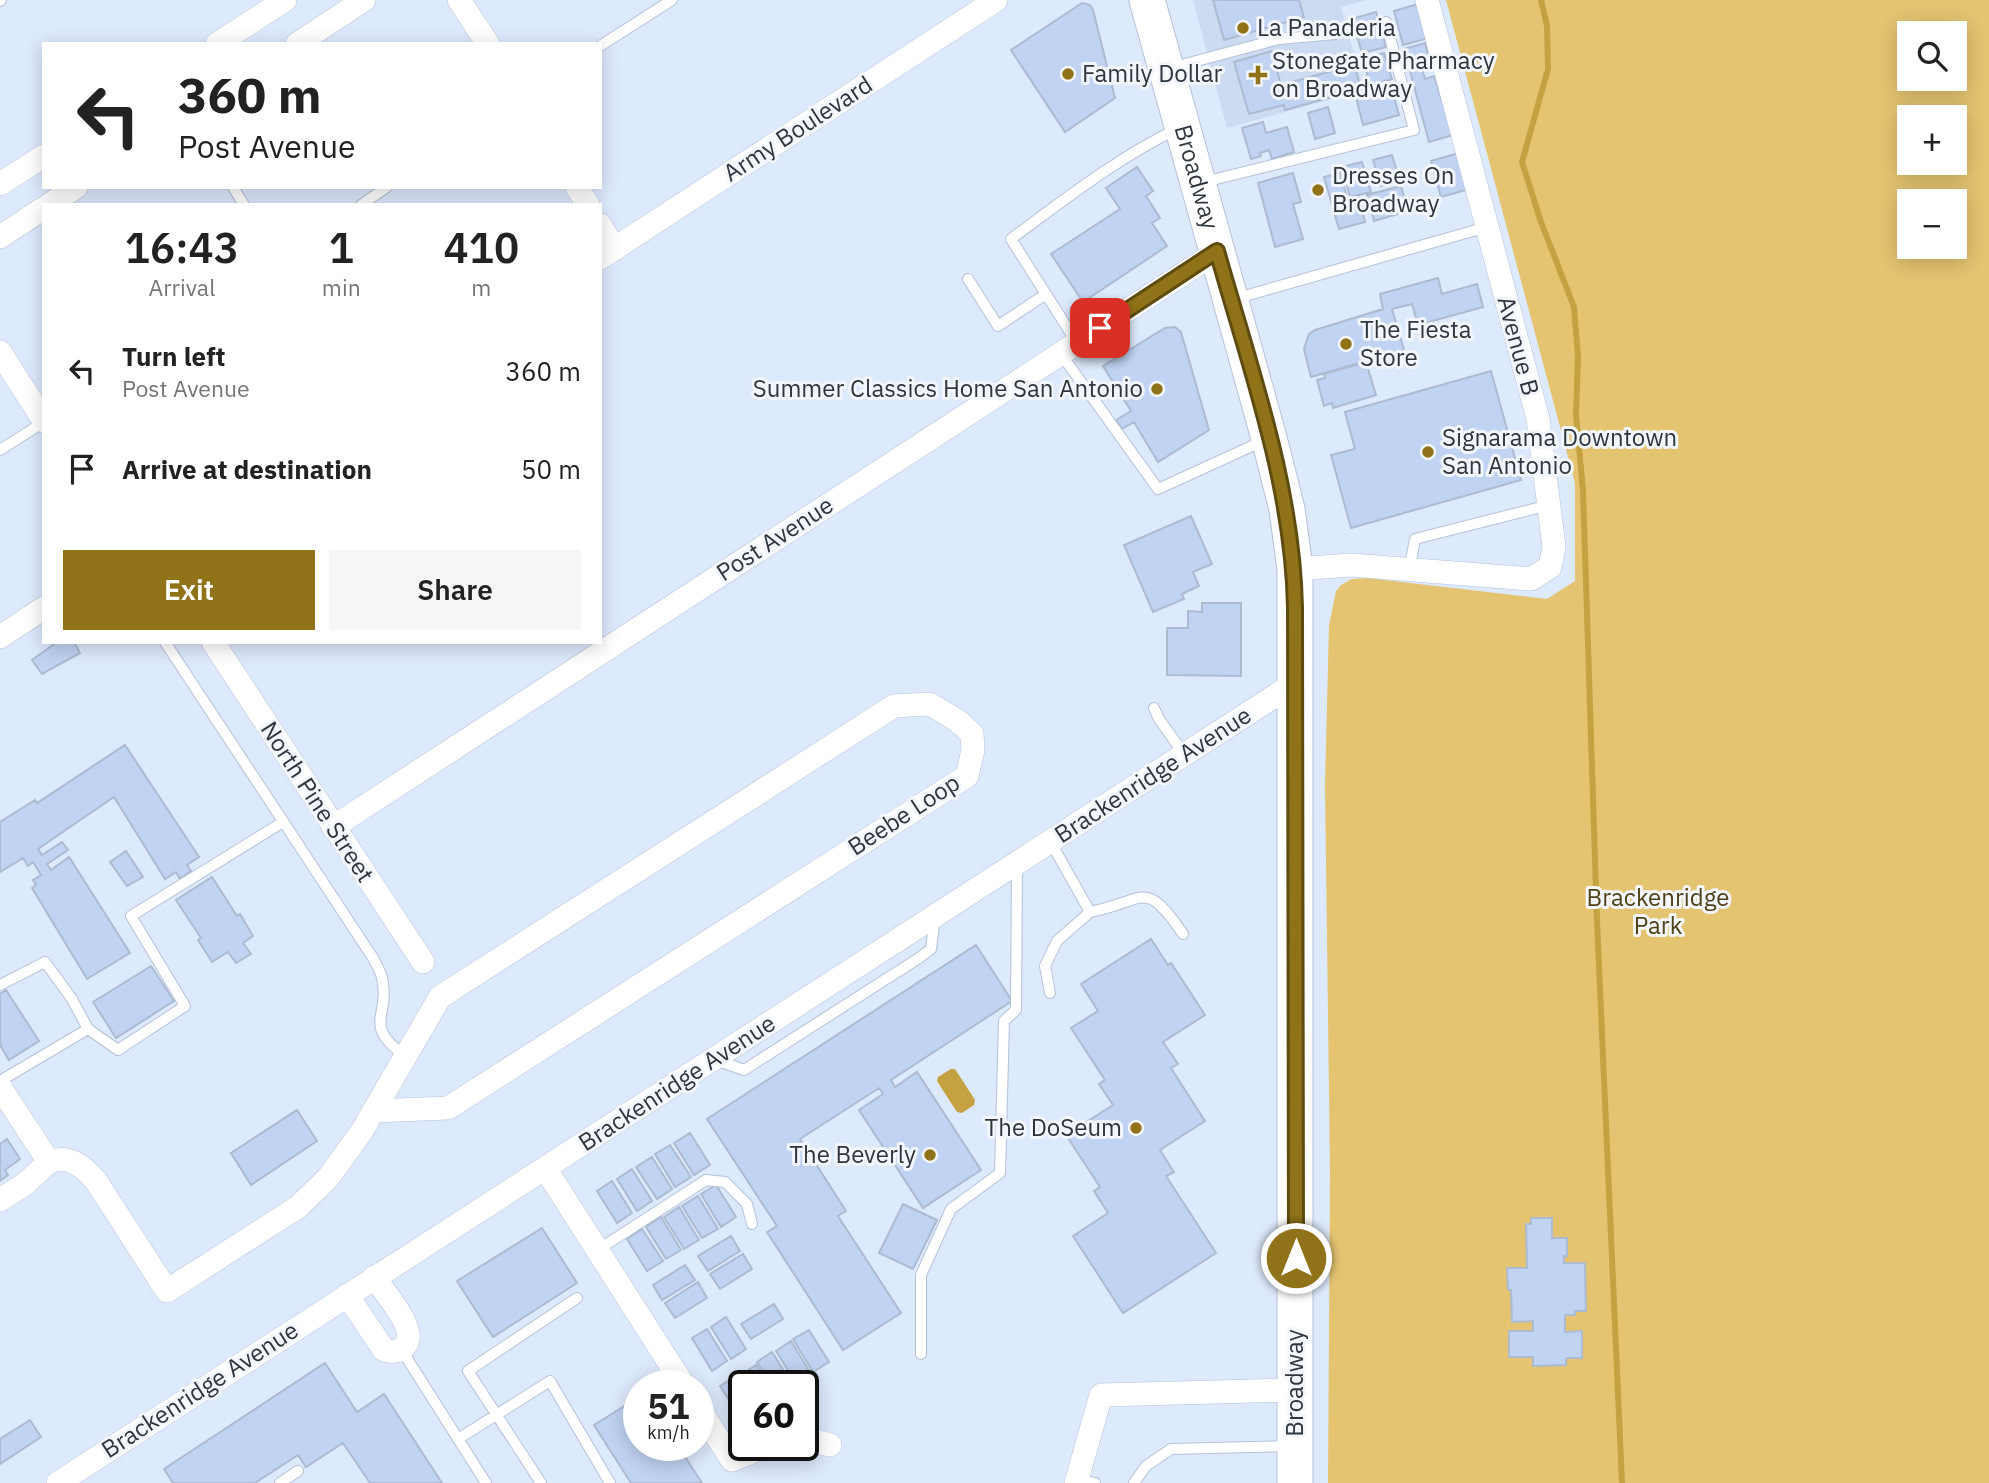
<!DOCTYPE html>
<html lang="en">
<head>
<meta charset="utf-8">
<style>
	body { margin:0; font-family:"IBM Plex Sans",sans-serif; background:#f6f6f6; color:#222; height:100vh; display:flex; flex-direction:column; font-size:26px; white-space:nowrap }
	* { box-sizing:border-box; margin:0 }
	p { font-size:23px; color:#767676 }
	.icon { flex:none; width:38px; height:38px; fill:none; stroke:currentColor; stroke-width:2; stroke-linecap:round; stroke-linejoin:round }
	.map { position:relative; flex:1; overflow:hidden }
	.sheet { position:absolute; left:42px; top:203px; width:560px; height:441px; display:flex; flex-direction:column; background:#fff; border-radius:0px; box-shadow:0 4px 18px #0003 }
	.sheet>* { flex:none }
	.banner { position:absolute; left:42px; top:42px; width:560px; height:147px; border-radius:0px; box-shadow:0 4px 18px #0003; background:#fff; color:#222; overflow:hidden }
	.buttons { position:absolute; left:1897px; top:21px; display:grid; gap:14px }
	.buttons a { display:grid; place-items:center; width:70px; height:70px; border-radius:0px; background:#fff; box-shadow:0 4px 18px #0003; font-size:35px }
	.speed { position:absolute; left:623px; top:1370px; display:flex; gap:14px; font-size:35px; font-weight:700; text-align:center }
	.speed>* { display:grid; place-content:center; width:91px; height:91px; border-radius:50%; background:#fff; box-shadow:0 4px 18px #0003; line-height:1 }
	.speed small { font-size:18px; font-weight:400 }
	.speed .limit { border:4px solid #111; border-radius:10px; background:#fff; color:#111 }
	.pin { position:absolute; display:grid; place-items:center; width:60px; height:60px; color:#fff; margin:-30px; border-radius:14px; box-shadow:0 4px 10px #0006 }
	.me { position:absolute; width:77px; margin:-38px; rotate:0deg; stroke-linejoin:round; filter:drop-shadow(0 0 5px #0008) }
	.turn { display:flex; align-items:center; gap:24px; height:147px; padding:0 21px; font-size:32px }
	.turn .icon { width:91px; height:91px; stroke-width:2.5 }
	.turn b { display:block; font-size:49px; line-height:60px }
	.eta { display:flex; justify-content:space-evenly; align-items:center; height:119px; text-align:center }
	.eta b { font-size:42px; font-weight:600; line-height:49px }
	.cta { display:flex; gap:14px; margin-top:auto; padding:14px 21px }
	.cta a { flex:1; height:80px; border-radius:0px; background:#907318; color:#fff; font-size:28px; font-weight:600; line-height:80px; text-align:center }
	.cta a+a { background:#f6f6f6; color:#222 }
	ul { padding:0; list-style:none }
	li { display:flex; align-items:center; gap:21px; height:98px; padding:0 21px }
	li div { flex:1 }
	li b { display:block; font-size:26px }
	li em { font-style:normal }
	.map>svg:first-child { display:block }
	.built { fill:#ccdbf2 }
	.green { fill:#e4c471; fill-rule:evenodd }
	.water { fill:#c5a241 }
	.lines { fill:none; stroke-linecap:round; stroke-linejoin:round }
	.stream { stroke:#c5a241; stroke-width:6 }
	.building { fill:#c0d3f3; stroke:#adbbd1; stroke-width:2 }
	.service-casing { stroke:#b4c2d8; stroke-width:12 }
	.minor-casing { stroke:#b4c2d8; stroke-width:24 }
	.primary-casing { stroke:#b4c2d8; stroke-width:37 }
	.service { stroke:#fff; stroke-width:10 }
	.minor { stroke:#fff; stroke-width:23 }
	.primary { stroke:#fff; stroke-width:35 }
	.route-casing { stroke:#5e4b10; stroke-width:18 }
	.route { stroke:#907318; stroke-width:12 }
	.poi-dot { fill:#907318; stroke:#f3f6fa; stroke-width:2.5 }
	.labels { text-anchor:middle; stroke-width:6; stroke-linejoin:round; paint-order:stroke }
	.poi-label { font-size:24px; fill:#30363e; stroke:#f3f6fa; text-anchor:start }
	.street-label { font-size:24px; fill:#30363e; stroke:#f3f6fa }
	.park-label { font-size:24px; fill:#504119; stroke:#f3f6fa }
</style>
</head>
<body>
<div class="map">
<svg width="1989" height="1483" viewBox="0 0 1989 1483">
	<rect width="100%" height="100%" fill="#dde9fc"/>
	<!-- built -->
	<path class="built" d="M1193,0H1366L1341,7L1364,90L1227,128Z"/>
	<!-- green -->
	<path class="green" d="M1446,0H1989V1483H1328L1330,1171L1325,785L1329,625L1336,591L1341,585L1352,579L1367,578L1547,599L1575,581V483ZM1909,33H1955V79H1909ZM1909,117H1955V163H1909ZM1909,201H1955V247H1909Z"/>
	<!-- water -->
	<path class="water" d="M951,1069H955L975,1100L974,1105L962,1113L957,1112L937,1081L938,1077Z"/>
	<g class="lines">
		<!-- stream -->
		<path class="stream" d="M1541,0L1547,26L1548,69L1522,162L1541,222L1574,307L1578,357L1576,414L1583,491L1597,921L1622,1483"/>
	</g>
	<!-- building -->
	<path class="building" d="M1213,0H1299L1304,17L1224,40Z
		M1082,3L1090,5L1093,10L1115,98L1065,132L1011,50Z
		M1418,4L1428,38L1403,45L1394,11Z
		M1376,12L1386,47L1362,53L1352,19Z
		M1425,43L1431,66L1422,69L1425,79L1434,76L1453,135L1429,142L1404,49Z
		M1272,51L1281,85L1354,65L1361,89L1285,110L1284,105L1249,114L1234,62Z
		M1384,53L1392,79L1370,85L1363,59Z
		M1391,87L1399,115L1363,125L1356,97Z
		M1328,107L1335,133L1315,139L1308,113Z
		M1263,122L1266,133L1287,127L1294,152L1272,159L1269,150L1260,153L1261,156L1251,159L1242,128Z
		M1459,153L1469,189L1441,197L1431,161Z
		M1392,155L1400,181L1381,186L1373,160Z
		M1362,162L1371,192L1350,197L1342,167Z
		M1137,167L1153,191L1146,196L1160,218L1152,223L1167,246L1083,302L1051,254L1120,209L1106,188Z
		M1293,173L1301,202L1293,204L1303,239L1275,247L1258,183Z
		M1340,173L1348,200L1359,197L1365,222L1339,229L1324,177Z
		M1401,186L1408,211L1374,221L1367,195Z
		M1438,278L1442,294L1477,284L1483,307L1418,325L1412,304L1392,309L1404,350L1311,377L1304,349L1309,334L1315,330L1383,309L1380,294Z
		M1175,327L1181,332L1209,430L1158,462L1134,422L1122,429L1116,420L1131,411L1103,366L1165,328Z
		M1366,362L1376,395L1333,408L1332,403L1324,406L1317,380L1325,378L1324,374Z
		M1491,371L1521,480L1351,528L1331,455L1355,449L1345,412Z
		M1191,516L1212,564L1193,572L1199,586L1182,594L1184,599L1153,612L1124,545Z
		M1202,603H1241V676L1167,675V628H1188V611L1202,612Z
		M57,642H74L80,653L42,674L32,660Z
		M125,745L199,857L187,865L191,871L180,879L176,872L165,879L114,797L38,849L42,855L62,842L68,850L47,864L51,870L69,857L130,953L87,979L32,888L36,885L33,880L41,875L33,862L28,866L23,858L0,872V822L35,800L37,803Z
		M126,851L143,877L127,886L110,862Z
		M212,877L237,916L240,914L253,936L243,943L251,954L236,963L228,952L212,962L198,940L201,938L176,900Z
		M1151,939L1168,965L1171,963L1205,1015L1163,1042L1178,1064L1171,1068L1205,1121L1160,1150L1174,1172L1166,1176L1216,1253L1123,1313L1073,1236L1108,1213L1094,1191L1100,1187L1066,1135L1113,1105L1099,1084L1105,1080L1071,1028L1098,1011L1081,984Z
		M976,945L1012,1001L891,1080L895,1087L917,1072L981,1170L923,1208L859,1110L883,1094L879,1088L800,1139L846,1211L838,1216L901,1313L843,1350L767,1232L777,1226L707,1119Z
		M151,966L174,1001L116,1038L93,1002Z
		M6,990L39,1041L9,1060L0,1045V994Z
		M297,1110L317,1141L251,1185L231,1153Z
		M690,1133L710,1165L694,1175L674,1143Z
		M7,1139L20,1159L5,1170L8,1175L0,1181V1144Z
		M670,1145L691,1177L675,1187L655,1154Z
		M652,1157L672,1189L657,1199L636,1167Z
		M632,1169L652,1201L637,1211L617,1179Z
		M612,1181L632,1213L617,1223L597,1191Z
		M716,1185L736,1217L721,1227L701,1194Z
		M698,1196L718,1229L702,1238L682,1206Z
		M903,1204L937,1220L913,1269L879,1253Z
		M679,1207L699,1240L684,1249L664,1217Z
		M661,1217L681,1250L666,1259L646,1227Z
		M1531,1218H1552V1238H1567V1256H1564V1263H1585L1586,1311H1575V1315H1565V1332L1582,1331V1358H1566V1365L1533,1366V1357H1509V1331H1533V1321L1512,1322L1511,1290H1508L1507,1268H1527L1526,1224H1531Z
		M542,1228L577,1283L493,1337L457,1281Z
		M642,1229L663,1261L647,1271L627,1239Z
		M731,1236L740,1251L708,1271L698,1256Z
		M743,1254L752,1269L720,1289L710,1274Z
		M685,1265L695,1280L662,1300L653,1285Z
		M698,1282L707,1298L675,1318L665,1303Z
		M774,1304L783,1319L751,1339L741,1324Z
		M726,1317L746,1349L731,1359L711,1327Z
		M707,1329L727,1361L712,1371L692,1338Z
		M809,1330L829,1362L813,1372L793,1339Z
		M791,1341L811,1374L796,1383L776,1351Z
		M772,1352L792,1384L790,1386H772L757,1362Z
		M325,1363L357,1412L384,1394L442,1483H370L343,1443L306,1467L298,1455L255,1483H173L164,1469Z
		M756,1365L769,1386H748L741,1375Z
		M736,1376L744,1389V1417L741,1418L720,1386Z
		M639,1397V1446H678L702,1483H631L594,1425Z
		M30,1420L41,1437L0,1464V1439Z"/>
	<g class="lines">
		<defs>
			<path id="service" d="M0,1L1,0
				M600,46L672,0
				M1170,68L1279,39L1335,34
				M1204,182L1414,130L1386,22
				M233,187L244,205
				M361,205L387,187
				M968,279L998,326L1046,294
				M1234,299L1487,227
				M1077,343L1011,239C1064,200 1117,158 1177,129
				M1061,354L1158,489L1263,441
				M0,450L44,422
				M1409,571L1415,539L1549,505
				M165,642L373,958C376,964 381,972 382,978C391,1016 361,1024 405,1056
				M1154,708L1159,719L1184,754
				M1050,841L1090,912L1057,941L1045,966L1050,993
				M1090,912C1146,901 1144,877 1183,934
				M0,985L45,962L72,999L88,1029L0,1081
				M88,1029L118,1050L185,1006L131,916L283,822
				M716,1060L744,1070L919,958L931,949L935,917
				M596,1251L706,1180L725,1182L747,1204L752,1224
				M401,1349L486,1483
				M921,1354V1275L951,1209L1000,1173L1004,1021L1016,1010L1017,865
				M458,1439L550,1381L610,1483
				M1077,1480L1095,1483
				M280,1483L298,1471
				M541,1483L468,1371L577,1298
				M1134,1483L1146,1466L1171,1449L1289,1446"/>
			<path id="minor" d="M459,0L488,44
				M217,44L285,0
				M297,44L364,0
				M0,184L44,156
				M577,187L588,205
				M49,205L76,187
				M600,225L615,249
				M0,237L44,208
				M600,258L996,0
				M0,352L44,421
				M1295,569L1351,565L1531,579L1550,567L1554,547L1538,419L1427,0
				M0,637L44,608
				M213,642L423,962
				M333,827L1217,252
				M0,1087L49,1162
				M49,1162C69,1154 84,1167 96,1181L167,1291L298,1207L328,1178L362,1131L440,997L894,706L930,704L958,721L972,734L973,750L967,776L448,1108L374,1111
				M545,1168L684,1386
				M0,1200L25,1184L49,1162
				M347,1295L384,1350C391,1352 399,1353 405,1346C419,1330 384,1292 374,1277
				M698,1407L732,1460L767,1446
				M803,1438L830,1445
				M58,1483L1295,683
				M1076,1483L1101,1395L1296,1390"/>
			<g id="primary">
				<path id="s1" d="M1147,0L1269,438L1287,509L1295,569V1483"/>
			</g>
		</defs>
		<!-- service casing -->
		<use href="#service" class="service-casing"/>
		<!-- minor casing -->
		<use href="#minor" class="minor-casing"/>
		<!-- primary casing -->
		<use href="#primary" class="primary-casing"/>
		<!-- service -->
		<use href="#service" class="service"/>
		<!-- minor -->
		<use href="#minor" class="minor"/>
		<!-- primary -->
		<use href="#primary" class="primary"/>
	</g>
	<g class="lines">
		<defs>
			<path id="route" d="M1100,328L1217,251C1250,368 1293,486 1295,608L1296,1258"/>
		</defs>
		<!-- route casing -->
		<use href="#route" class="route-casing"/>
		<!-- route -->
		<use href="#route" class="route"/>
	</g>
	<!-- markers -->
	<g class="poi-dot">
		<circle cx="1243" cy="28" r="7"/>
		<circle cx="1068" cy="74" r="7"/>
		<path d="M1254.5 64.5h7v7h7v7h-7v7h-7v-7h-7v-7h7z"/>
		<circle cx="1318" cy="190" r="7"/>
		<circle cx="1346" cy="344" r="7"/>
		<circle cx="1157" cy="389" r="7"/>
		<circle cx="1428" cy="452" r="7"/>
		<circle cx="1136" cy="1128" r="7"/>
		<circle cx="930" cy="1155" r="7"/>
	</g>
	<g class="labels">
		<!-- poi labels -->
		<g class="poi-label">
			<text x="1257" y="36">La Panaderia</text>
			<text x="1272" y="69">Stonegate Pharmacy<tspan x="1272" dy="28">on Broadway</tspan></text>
			<text x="1082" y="82">Family Dollar</text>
			<text x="1332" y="184">Dresses On<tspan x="1332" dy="28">Broadway</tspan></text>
			<text x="1360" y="338">The Fiesta<tspan x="1360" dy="28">Store</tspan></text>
			<text x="1143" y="397" text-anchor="end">Summer Classics Home San Antonio</text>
			<text x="1442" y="446">Signarama Downtown<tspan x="1442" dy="28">San Antonio</tspan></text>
			<text x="1122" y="1136" text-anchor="end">The DoSeum</text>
			<text x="916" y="1163" text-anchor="end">The Beverly</text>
		</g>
		<!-- street labels -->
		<g class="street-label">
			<text transform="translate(798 129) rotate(-33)" y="8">Army Boulevard</text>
			<text dy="8" stroke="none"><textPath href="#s1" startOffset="184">Broadway</textPath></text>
			<text transform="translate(1518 346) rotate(75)" y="8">Avenue B</text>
			<text transform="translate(775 539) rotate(-33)" y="8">Post Avenue</text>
			<text transform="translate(1153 775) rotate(-33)" y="8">Brackenridge Avenue</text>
			<text transform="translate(317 802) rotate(57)" y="8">North Pine Street</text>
			<text transform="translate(904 815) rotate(-33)" y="8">Beebe Loop</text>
			<text transform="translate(677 1083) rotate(-33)" y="8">Brackenridge Avenue</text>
			<text transform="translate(1295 1383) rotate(-90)" y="8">Broadway</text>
			<text transform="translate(200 1390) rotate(-33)" y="8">Brackenridge Avenue</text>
		</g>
		<!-- park labels -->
		<g class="park-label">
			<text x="1658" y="906">Brackenridge<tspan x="1658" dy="28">Park</tspan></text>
		</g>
	</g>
</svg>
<div class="buttons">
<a><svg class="icon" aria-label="search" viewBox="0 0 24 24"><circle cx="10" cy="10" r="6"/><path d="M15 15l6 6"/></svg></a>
<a>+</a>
<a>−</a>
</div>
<div class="speed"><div>51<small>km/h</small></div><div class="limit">60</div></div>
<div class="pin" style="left:1100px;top:328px;background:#d93025"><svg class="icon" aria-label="arrive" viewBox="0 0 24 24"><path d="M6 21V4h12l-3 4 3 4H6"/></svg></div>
<svg class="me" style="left:1296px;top:1258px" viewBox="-20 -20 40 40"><circle r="17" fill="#907318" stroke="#fff" stroke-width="3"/><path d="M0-11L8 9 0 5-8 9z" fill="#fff"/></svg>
<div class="banner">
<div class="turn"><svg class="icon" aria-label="left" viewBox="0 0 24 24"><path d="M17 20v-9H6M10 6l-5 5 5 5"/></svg><div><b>360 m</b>Post Avenue</div></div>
</div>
<section class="sheet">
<div class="eta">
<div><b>16:43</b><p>Arrival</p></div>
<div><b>1</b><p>min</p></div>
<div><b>410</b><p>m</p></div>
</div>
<ul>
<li><svg class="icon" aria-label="left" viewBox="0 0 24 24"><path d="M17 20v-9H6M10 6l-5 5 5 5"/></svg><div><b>Turn left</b><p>Post Avenue</p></div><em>360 m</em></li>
<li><svg class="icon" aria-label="arrive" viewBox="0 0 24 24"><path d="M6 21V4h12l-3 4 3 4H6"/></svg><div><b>Arrive at destination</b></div><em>50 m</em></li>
</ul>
<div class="cta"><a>Exit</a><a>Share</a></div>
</section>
</div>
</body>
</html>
